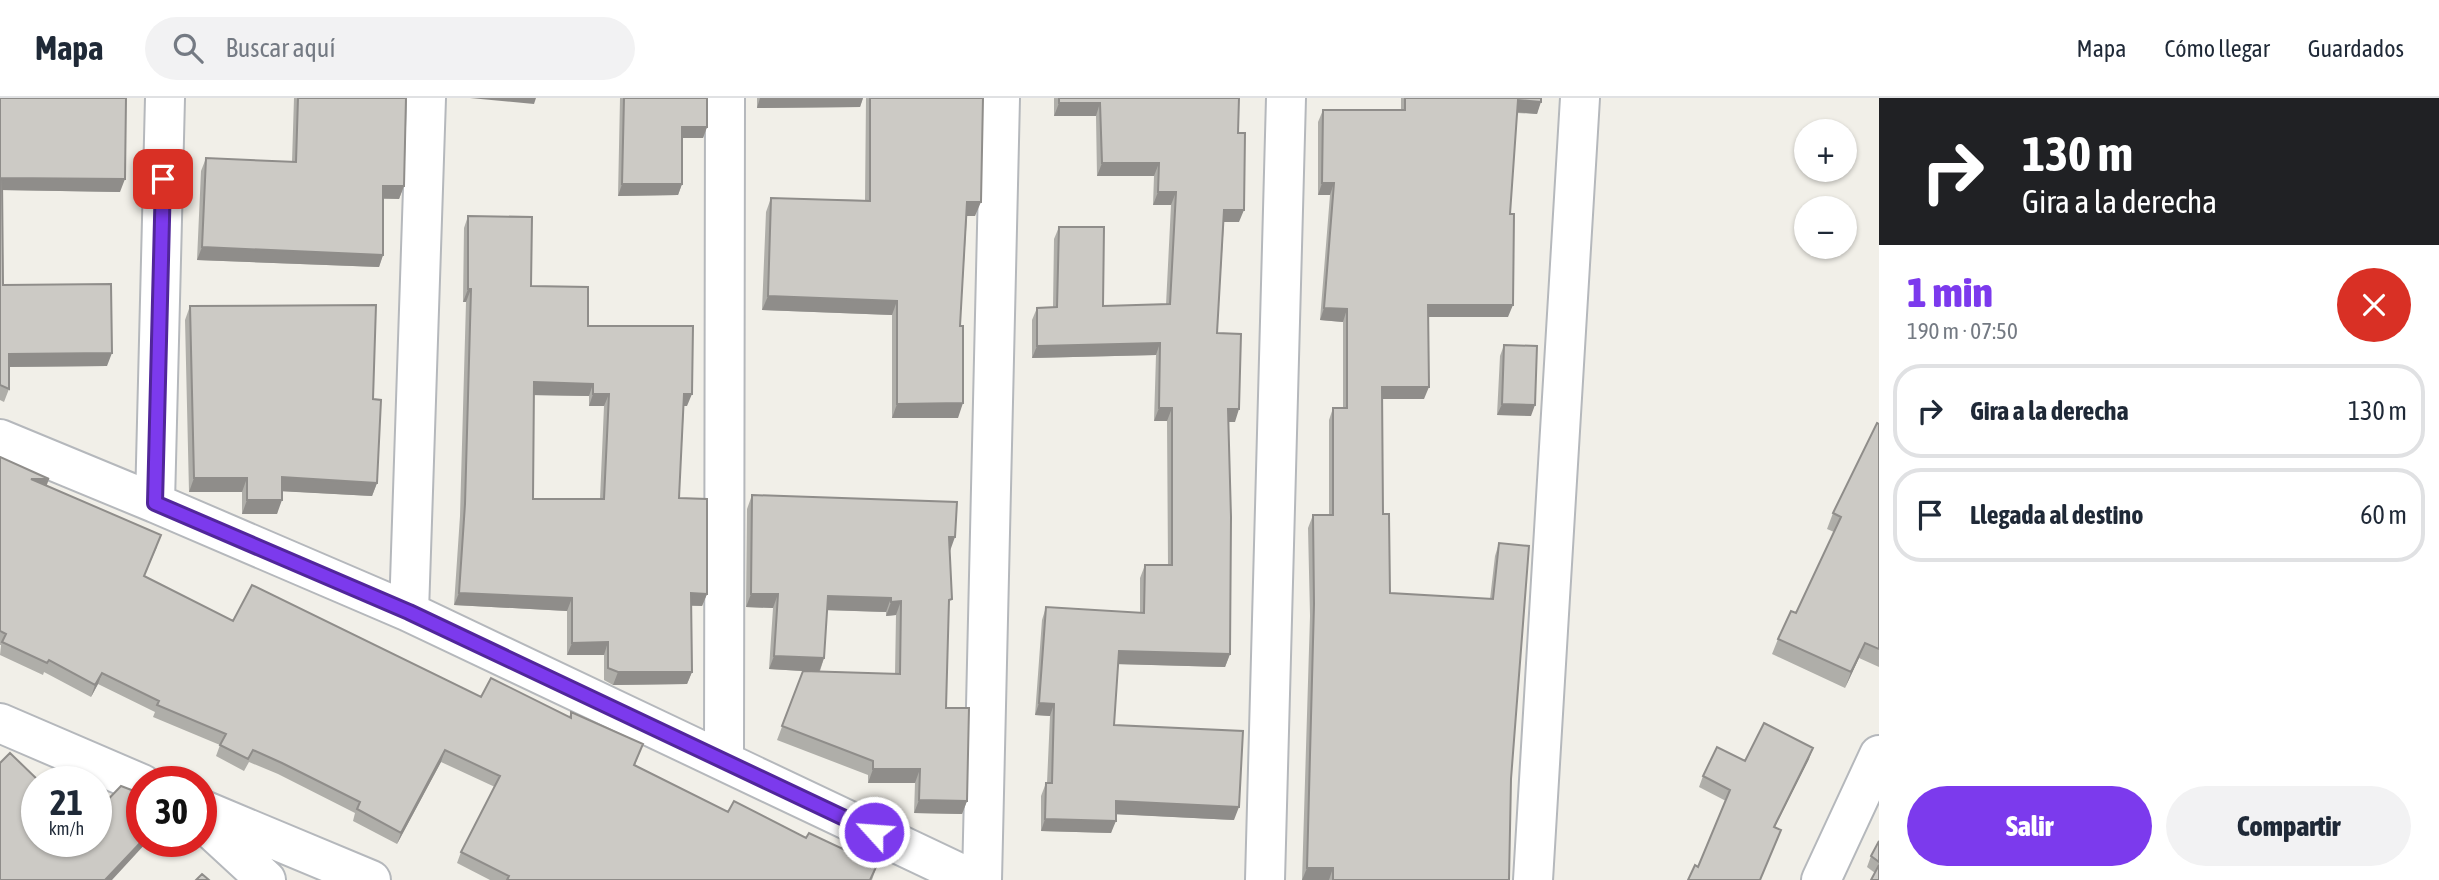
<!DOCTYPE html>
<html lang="es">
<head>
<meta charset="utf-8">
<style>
	body { margin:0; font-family:"Asap Condensed",sans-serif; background:#f2f2f3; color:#1f2937; height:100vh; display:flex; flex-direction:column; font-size:26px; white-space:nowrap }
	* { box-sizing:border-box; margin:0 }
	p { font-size:23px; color:#747a83 }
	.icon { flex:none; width:38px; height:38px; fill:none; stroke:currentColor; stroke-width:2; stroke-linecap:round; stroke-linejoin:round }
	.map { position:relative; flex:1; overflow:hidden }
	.drawer { display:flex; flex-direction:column; background:#fff; width:560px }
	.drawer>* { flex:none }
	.guide { background:#202124; color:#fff; overflow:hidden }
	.controls { position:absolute; left:1794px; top:21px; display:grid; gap:14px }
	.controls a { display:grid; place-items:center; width:63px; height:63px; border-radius:50%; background:#fff; box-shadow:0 2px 5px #0004; font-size:35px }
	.speed { position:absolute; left:21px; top:668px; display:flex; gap:14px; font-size:35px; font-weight:700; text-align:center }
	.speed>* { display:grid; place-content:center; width:91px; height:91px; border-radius:50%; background:#fff; box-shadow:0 2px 5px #0004; line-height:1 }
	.speed small { font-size:18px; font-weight:400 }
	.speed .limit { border:10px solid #d22; background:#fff; color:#111 }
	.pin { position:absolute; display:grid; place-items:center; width:60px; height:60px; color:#fff; margin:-30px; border-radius:14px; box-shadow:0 4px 10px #0006 }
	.me { position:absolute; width:77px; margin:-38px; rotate:296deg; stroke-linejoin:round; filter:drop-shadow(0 0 5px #0008) }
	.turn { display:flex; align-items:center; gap:24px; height:147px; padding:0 28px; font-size:32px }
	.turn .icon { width:91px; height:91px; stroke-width:2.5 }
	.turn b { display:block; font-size:49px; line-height:60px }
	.round { display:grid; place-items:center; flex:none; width:74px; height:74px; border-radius:37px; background:#f2f2f3 }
	.overview { display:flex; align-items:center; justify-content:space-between; height:119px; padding:0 28px }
	h1 { font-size:42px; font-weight:800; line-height:52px; color:#7c3aed }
	.action { display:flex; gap:14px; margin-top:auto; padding:14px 28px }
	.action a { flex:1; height:80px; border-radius:42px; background:#7c3aed; color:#fff; font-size:28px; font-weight:800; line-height:80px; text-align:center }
	.action a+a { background:#f2f2f3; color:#1f2937 }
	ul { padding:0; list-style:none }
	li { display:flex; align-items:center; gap:21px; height:94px; margin:0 14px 10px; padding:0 14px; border:4px solid #e0e1e3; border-radius:28px }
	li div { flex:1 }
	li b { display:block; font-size:26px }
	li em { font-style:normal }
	header { display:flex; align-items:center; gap:42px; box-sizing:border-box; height:98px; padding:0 35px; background:#fff; border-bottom:2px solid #e0e1e3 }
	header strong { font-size:33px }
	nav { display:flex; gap:38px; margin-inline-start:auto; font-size:24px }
	.search { width:490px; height:63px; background:#f2f2f3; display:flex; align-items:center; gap:18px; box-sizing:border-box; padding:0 24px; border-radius:38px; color:#747a83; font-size:26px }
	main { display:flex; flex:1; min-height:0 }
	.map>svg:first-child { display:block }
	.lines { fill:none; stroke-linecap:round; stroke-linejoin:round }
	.minor-casing { stroke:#b5b8bc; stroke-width:42 }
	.minor { stroke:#fff; stroke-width:38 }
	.wall { fill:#afaea9; fill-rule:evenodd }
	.shaded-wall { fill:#8f8d8a }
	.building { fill:#cccac5; stroke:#8f8d8a; stroke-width:2; fill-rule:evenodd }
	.route-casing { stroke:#51269a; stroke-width:18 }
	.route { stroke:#7c3aed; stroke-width:12 }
</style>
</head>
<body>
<header>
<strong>Mapa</strong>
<div class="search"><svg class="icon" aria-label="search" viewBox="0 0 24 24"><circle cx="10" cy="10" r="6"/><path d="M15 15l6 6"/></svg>Buscar aquí</div>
<nav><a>Mapa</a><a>Cómo llegar</a><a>Guardados</a></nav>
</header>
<main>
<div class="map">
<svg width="1879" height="782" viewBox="0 0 1879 782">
	<rect width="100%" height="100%" fill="#f1efe8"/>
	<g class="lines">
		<defs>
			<path id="minor" d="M165,0L155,405L409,514L974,782
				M0,341L155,405
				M409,514L426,0
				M0,625L142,686
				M724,663L725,0
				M201,711L371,782
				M201,722L266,782
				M982,782L1000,0
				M1265,782L1286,0
				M1533,782L1580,0
				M1821,782L1879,657"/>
		</defs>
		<!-- minor casing -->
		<use href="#minor" class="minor-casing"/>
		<!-- minor -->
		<use href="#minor" class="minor"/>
	</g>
	<!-- wall -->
	<path class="wall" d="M0,0L120,94L2,92L3,187L107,268L9,269V291L4,304L0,302Z
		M292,0H406L404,88L399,101H383V157L379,169L197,162L201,73L206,60L292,64L294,0Z
		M620,0H707V29L703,40H682V86L678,97L618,98Z
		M757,0H863L860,9L757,10Z
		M866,0H983L975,118H967L960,228L958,320H892V217L762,212L766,114L771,100L865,102Z
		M1054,0H1239V124H1224L1217,235L1235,324H1228L1230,556L1225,569L1118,566L1114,627L1234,722L1116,716L1111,735L1041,733V698L1046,685H1047L1050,618L1035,617L1042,522L1046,509L1140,515V480L1145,467H1168L1167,323H1154L1156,257L1032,260V222L1037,210L1053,209L1054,141L1059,129L1103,208L1166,207L1171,107H1153L1154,78H1097L1096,18H1054Z
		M1401,0H1541L1537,16L1517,15L1510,116L1508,219H1428L1424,301H1382L1383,416L1390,495L1490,501L1495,458L1499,445L1511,681L1509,782H1302L1310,518L1308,430L1313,417H1329V322L1333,310H1343V224L1320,222L1330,97H1318V24L1323,12H1401Z
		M468,118L531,188L588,228L687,308H684L679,400L707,496L702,508H691L692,574L687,586L613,587L604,582V557H567V513L454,507L460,418L466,204H463L464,130ZM534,297L589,298V308H604L600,401H533Z
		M190,208L373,301L377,385L372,398L282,393L277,416H242V394H189L185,222Z
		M1504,247L1531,318L1497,317L1500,258Z
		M1879,326V569L1859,560L1845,590L1772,556L1778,541L1796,515L1834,434L1827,431L1833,415Z
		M0,359L46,388L157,449L144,478L233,523L481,599L569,619L571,614L643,646L635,667L728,714L806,740L877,767L872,782H490L457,765L461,754L495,689L441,664L397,746L353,723L355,715L278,676L249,664L244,673L216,658L220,647L153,619L155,614L98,586L91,599L44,574L43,577L0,557L1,547H0Z
		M752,397L949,509L946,610L967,703L962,716L914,715L915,685H868V677L777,642L803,573L769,571L773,510L746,509L747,411ZM827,512L886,514V518L896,517L895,576L820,573L824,560Z
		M1809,661L1775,729L1781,732L1777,743L1698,769L1726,703L1699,689L1703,678L1745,663Z
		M1879,743V782L1875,775L1867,769L1871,758Z"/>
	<!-- shaded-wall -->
	<path class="shaded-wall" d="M470,0H536L534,6Z
		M760,0H863L860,9L757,10Z
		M1518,2L1541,4L1537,16L1514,14Z
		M1059,5H1100L1096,18H1054Z
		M682,29H707L703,40H678Z
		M1102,65H1159L1154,78H1097Z
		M2,80L125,81L120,94L0,92Z
		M1322,85H1334L1330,97H1318Z
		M622,86H682L678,97L618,98Z
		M383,88H404L399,101L378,100Z
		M1158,94H1176L1171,107H1153Z
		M967,104H981L975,118H962Z
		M1224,112H1244L1239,124H1220Z
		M202,149L383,157L379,169L197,162Z
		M468,191H471L466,204H463Z
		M768,198L897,203L892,217L762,212Z
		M1428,207H1513L1508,219H1424Z
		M1324,210L1347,211L1343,224L1320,222Z
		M1160,245L1156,257L1032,260L1037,248Z
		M112,255L107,268L4,269L9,256Z
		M534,284L593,286L589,298L529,297Z
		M1382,289H1429L1424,301H1378Z
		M593,296H609L604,308H589Z
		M684,296H692L687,308H680Z
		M963,305L958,320H892L897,306Z
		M1502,306L1535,307L1531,318L1497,317Z
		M1159,310H1172L1167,323H1154Z
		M1228,311H1239L1235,324H1223Z
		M282,379L377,385L372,398L277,393Z
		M194,380H247L242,394H189Z
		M31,381H49L45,392Z
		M247,402H282L277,416H242Z
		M949,439H955L950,453Z
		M459,495L572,500L567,513L454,507Z
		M691,495L707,496L702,508L686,507Z
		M751,496H778L773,510L746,509Z
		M828,498L891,500L886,514L823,512Z
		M901,503L896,517L886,518L891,504Z
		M608,544L604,557H567L572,545Z
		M1865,545L1859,560L1845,590L1851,574Z
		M1119,553L1230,556L1225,569L1114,566Z
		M774,558L824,560L819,574L769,571Z
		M618,574H692L687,586L613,587Z
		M102,575L98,586L91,599L95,587Z
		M1039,605L1054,606L1050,618L1035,617Z
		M1813,650L1809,661L1769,740L1774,729Z
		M445,652L441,664L397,746L401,735Z
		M873,671H920L915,685H868Z
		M919,702L967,703L962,716L914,715Z
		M1116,703L1239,709L1234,722L1111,716Z
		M1045,721L1116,723L1111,735L1041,733Z
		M142,743L147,744L112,782H105Z
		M1307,770H1333L1329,782H1302Z"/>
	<!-- building -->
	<path class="building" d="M0,0H126L125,81L2,80L3,187L111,186L112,255L9,256V291L0,287Z
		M298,0H406L404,88H383V157L202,149L206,60L296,64Z
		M624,0H707V29H682V86H622Z
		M870,0H983L981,104H967L960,228H963V305L897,306V203L768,198L771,100L870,103Z
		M1059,0H1239L1238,35H1245L1244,112H1224L1217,235L1241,236L1239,311H1228L1231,419L1230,556L1119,553L1114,627L1243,633L1239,709L1116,703V723L1045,721L1046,685H1052L1054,606L1039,605L1046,509L1144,515L1145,467H1172V310H1159L1160,245L1037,248V210L1057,209L1059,129H1104L1103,208L1170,206L1176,94H1158L1159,65H1102L1100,5H1059Z
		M1405,0H1541V4L1518,2L1510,116H1514L1513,207H1428L1429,289H1382L1383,416H1389L1390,495L1493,501L1499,445L1529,448L1511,681L1509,782H1333V770H1307L1314,506L1313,417H1333V310H1347V211L1324,210L1334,85H1322L1323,12H1405Z
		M468,118L532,119L531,188L588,189V228H693L692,296H684L679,400L707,401V496L691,495L692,574H618L608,570V544L572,545V500L459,495L465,406L471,191H468ZM534,284L593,286V296H609L604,401H533Z
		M376,207L373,301L381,302L377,385L282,379V402H247V380H194L190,208Z
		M1504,247L1537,248L1535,307L1502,306Z
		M1877,325L1879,326V551L1865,545L1851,574L1778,541L1791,513L1796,515L1841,419L1833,415Z
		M0,359L49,381H31L161,437L144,478L233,523L252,487L481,599L491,580L571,620V614L643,646L634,667L728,714L734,703L806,740L809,735L877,767L870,782H507L509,778L461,754L500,678L445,652L401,735L357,711L360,704L282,665L253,652L248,661L220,647L226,636L157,607L159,603L102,575L95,587L49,562L47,565L2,544L6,536L0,533Z
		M752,397L957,404L955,439H949L952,501L949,502L946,610H969L967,703L919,702L920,671H873V663L782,628L803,573L900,576L901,503L891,504V500L828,498L824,560L774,558L778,496H751Z
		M1764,625L1813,650L1774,729L1781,732L1760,782H1688L1695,767L1698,769L1730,692L1703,678L1717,649L1745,663Z
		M10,655L40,684H37V744H96V714L121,688L142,696V715L137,719L142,724V743L105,782H0V665Z
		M1879,743V764L1871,758Z
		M1879,767V782H1871Z
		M202,776L209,782H196Z"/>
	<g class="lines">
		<defs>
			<path id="route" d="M163,81L155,405L409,514L874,734"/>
		</defs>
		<!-- route casing -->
		<use href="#route" class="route-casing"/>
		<!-- route -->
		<use href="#route" class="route"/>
	</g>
</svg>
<div class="controls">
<a>+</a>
<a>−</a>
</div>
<div class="speed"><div>21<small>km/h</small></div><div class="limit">30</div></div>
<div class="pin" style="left:163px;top:81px;background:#d93025"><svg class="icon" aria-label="arrive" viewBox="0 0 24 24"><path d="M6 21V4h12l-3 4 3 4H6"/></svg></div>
<svg class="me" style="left:874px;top:734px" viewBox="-20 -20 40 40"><circle r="17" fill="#7c3aed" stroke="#fff" stroke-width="3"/><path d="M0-11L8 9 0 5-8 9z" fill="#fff"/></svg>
</div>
<section class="drawer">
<div class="guide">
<div class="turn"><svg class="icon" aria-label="right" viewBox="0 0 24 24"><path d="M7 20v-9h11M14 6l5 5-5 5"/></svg><div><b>130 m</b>Gira a la derecha</div></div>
</div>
<div class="overview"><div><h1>1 min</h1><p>190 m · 07:50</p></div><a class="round" style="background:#d93025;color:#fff"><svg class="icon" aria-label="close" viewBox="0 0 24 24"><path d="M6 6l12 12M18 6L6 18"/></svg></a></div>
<ul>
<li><svg class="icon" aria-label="right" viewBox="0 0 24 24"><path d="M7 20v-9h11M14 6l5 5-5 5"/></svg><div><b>Gira a la derecha</b></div><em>130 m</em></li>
<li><svg class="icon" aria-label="arrive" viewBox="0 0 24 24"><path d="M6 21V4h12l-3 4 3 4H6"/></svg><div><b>Llegada al destino</b></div><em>60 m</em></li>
</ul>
<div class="action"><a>Salir</a><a>Compartir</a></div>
</section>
</main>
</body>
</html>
